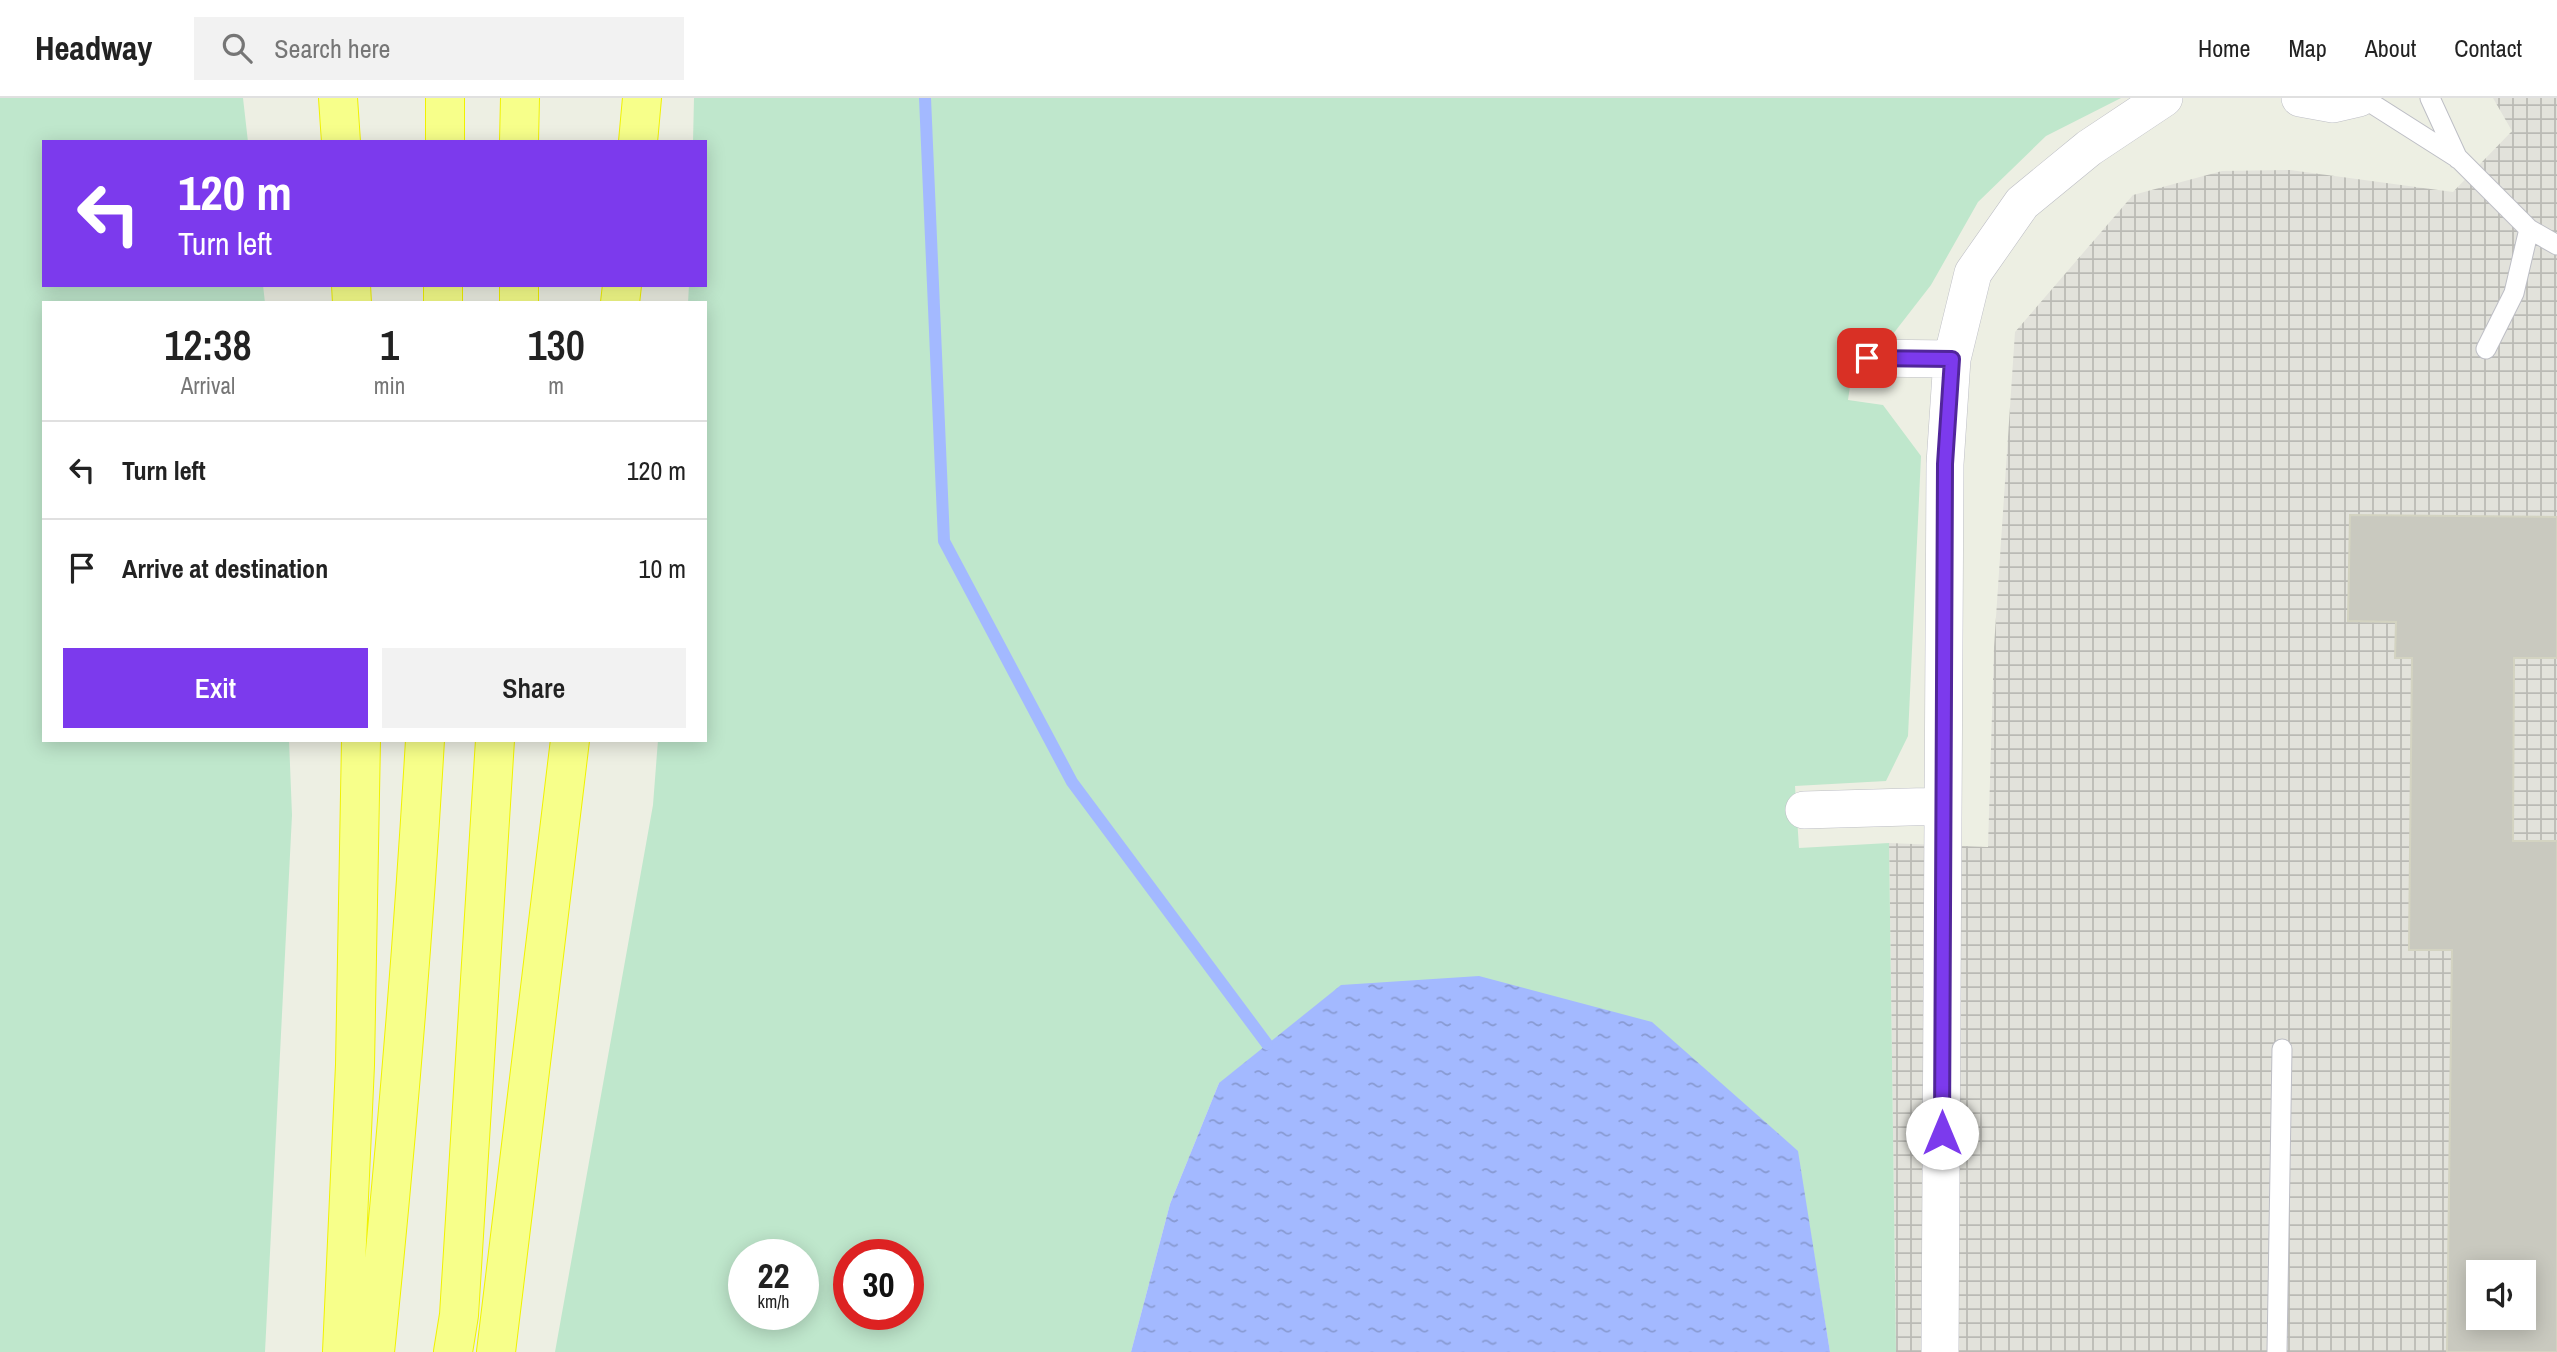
<!DOCTYPE html>
<html lang="en">
<head>
<meta charset="utf-8">
<style>
	body { margin:0; font-family:"Archivo Narrow",sans-serif; background:#f2f2f2; color:#222; height:100vh; display:flex; flex-direction:column; font-size:26px; white-space:nowrap }
	* { box-sizing:border-box; margin:0 }
	p { font-size:23px; color:#767676 }
	.icon { flex:none; width:38px; height:38px; fill:none; stroke:currentColor; stroke-width:2; stroke-linecap:round; stroke-linejoin:round }
	.map { position:relative; flex:1; overflow:hidden }
	.side { position:absolute; left:42px; top:203px; width:665px; height:441px; display:flex; flex-direction:column; background:#fff; border-radius:0px; box-shadow:0 4px 18px #0003 }
	.side>* { flex:none }
	.hud { position:absolute; left:42px; top:42px; width:665px; height:147px; border-radius:0px; box-shadow:0 4px 18px #0003; background:#7c3aed; color:#fff; overflow:hidden }
	.fabs { position:absolute; left:2466px; top:1162px; display:grid; gap:14px }
	.fabs a { display:grid; place-items:center; width:70px; height:70px; border-radius:0px; background:#fff; box-shadow:0 4px 18px #0003; font-size:35px }
	.speed { position:absolute; left:728px; top:1141px; display:flex; gap:14px; font-size:35px; font-weight:700; text-align:center }
	.speed>* { display:grid; place-content:center; width:91px; height:91px; border-radius:50%; background:#fff; box-shadow:0 4px 18px #0003; line-height:1 }
	.speed small { font-size:18px; font-weight:400 }
	.speed .limit { border:10px solid #d22; background:#fff; color:#111 }
	.pin { position:absolute; display:grid; place-items:center; width:60px; height:60px; color:#fff; margin:-30px; border-radius:14px; box-shadow:0 4px 10px #0006 }
	.me { position:absolute; width:77px; margin:-38px; rotate:0deg; stroke-linejoin:round; filter:drop-shadow(0 0 5px #0008) }
	.turn { display:flex; align-items:center; gap:24px; height:147px; padding:0 21px; font-size:32px }
	.turn .icon { width:91px; height:91px; stroke-width:2.5 }
	.turn b { display:block; font-size:49px; line-height:60px }
	.eta { display:flex; justify-content:space-evenly; align-items:center; height:119px; text-align:center }
	.eta b { font-size:42px; font-weight:600; line-height:49px }
	.action { display:flex; gap:14px; margin-top:auto; padding:14px 21px }
	.action a { flex:1; height:80px; border-radius:0px; background:#7c3aed; color:#fff; font-size:28px; font-weight:600; line-height:80px; text-align:center }
	.action a+a { background:#f2f2f2; color:#222 }
	ul { padding:0; list-style:none }
	li { display:flex; align-items:center; gap:21px; height:98px; padding:0 21px; border-top:2px solid #e0e0e0 }
	li div { flex:1 }
	li b { display:block; font-size:26px }
	li em { font-style:normal }
	header { display:flex; align-items:center; gap:42px; box-sizing:border-box; height:98px; padding:0 35px; background:#fff; border-bottom:2px solid #e0e0e0 }
	header strong { font-size:33px }
	nav { display:flex; gap:38px; margin-inline-start:auto; font-size:24px }
	.search { width:490px; height:63px; background:#f2f2f2; display:flex; align-items:center; gap:18px; box-sizing:border-box; padding:0 24px; border-radius:0px; color:#767676; font-size:26px }
	.map>svg:first-child { display:block }
	.industrial { fill:url(#industrial-grid); fill-rule:evenodd }
	.grass { fill:#bfe7cc; fill-rule:evenodd }
	.water { fill:url(#water-ripples) }
	.lines { fill:none; stroke-linecap:round; stroke-linejoin:round }
	.stream { stroke:#a3b9ff; stroke-width:12 }
	.building { fill:#c9c9bf; stroke:#d3d3c1; stroke-width:2; fill-rule:evenodd }
	.lane-casing { stroke:#bdbec5; stroke-width:21 }
	.street-casing { stroke:#bdbec5; stroke-width:38 }
	.highway-casing { stroke:#f0f200; stroke-width:40 }
	.lane { stroke:#fff; stroke-width:19 }
	.street { stroke:#fff; stroke-width:37 }
	.highway { stroke:#f7ff8a; stroke-width:38 }
	.route-casing { stroke:#51269a; stroke-width:18 }
	.route { stroke:#7c3aed; stroke-width:12 }
</style>
</head>
<body>
<header>
<strong>Headway</strong>
<div class="search"><svg class="icon" aria-label="search" viewBox="0 0 24 24"><circle cx="10" cy="10" r="6"/><path d="M15 15l6 6"/></svg>Search here</div>
<nav><a>Home</a><a>Map</a><a>About</a><a>Contact</a></nav>
</header>
<div class="map">
<svg width="2557" height="1254" viewBox="0 0 2557 1254">
	<defs>
		<pattern id="industrial-grid" width="8" height="8" patternUnits="userSpaceOnUse" patternTransform="scale(1.75)"><rect width="8" height="8" fill="#e2e2db"/><path d="M0 4h8M4 0v8" fill="none" stroke="#babab5"/></pattern>
		<pattern id="water-ripples" width="26" height="14" patternUnits="userSpaceOnUse" patternTransform="scale(1.75)"><rect width="26" height="14" fill="#a3b9ff"/><path d="M2 4q2-2 4 0t4 0M15 11q2-2 4 0t4 0" fill="none" stroke="#889ad2"/></pattern>
	</defs>
	<rect width="100%" height="100%" fill="#edefe3"/>
	<!-- industrial -->
	<path class="industrial" d="M2493,0H2557V1254H1896L1889,745L1988,749L1994,549L2015,234L2133,97L2222,73L2290,72L2453,94L2512,33ZM2478,1174H2524V1220H2478Z"/>
	<!-- grass -->
	<path class="grass" d="M0,0H243L248,44H44V187H263L265,205H44V642H289L292,717L265,1254H0Z
		M694,0H2121L2046,38L1978,104L1931,187L1893,236L1858,232L1848,302L1883,307L1921,358L1908,638L1886,683L1795,688L1799,750L1889,745L1896,1254H1830L1797,1053L1219,985L1170,1106L1131,1254H555L653,707L658,642H705V205H688L689,187H705V44H693ZM744,1157H803V1216H744ZM849,1157H908V1216H849Z"/>
	<!-- water -->
	<path class="water" d="M1479,878L1652,924L1798,1053L1830,1254H1131L1170,1106L1219,985L1341,887Z"/>
	<g class="lines">
		<!-- stream -->
		<path class="stream" d="M925,0L944,443L1072,684L1267,946"/>
	</g>
	<!-- building -->
	<path class="building" d="M2350,417L2557,419V560H2514L2513,743H2557V1254H2447L2452,852H2409L2412,560H2395L2396,524L2348,523ZM2478,1174H2524V1220H2478Z"/>
	<g class="lines">
		<defs>
			<path id="lane" d="M2363,0L2459,61L2529,131L2557,147
				M2430,0L2458,61
				M2486,251L2514,195L2529,131
				M2277,1254L2282,951"/>
			<path id="street" d="M2300,0L2333,6L2359,0
				M1867,260L1952,261
				M1804,712L1943,708
				M1940,1254L1945,366L1952,261L1973,175L2022,105L2089,50L2164,0"/>
			<path id="highway" d="M338,0L341,44
				M445,44V0
				M519,44L520,0
				M638,44L642,0
				M351,187L352,205
				M443,205V187
				M519,205V187
				M620,205L622,187
				M342,1254L355,967L361,642
				M375,1254C396,1050 413,847 425,642
				M453,1254L459,1217L495,642
				M496,1254L570,642"/>
		</defs>
		<!-- lane casing -->
		<use href="#lane" class="lane-casing"/>
		<!-- street casing -->
		<use href="#street" class="street-casing"/>
		<!-- highway casing -->
		<use href="#highway" class="highway-casing"/>
		<!-- lane -->
		<use href="#lane" class="lane"/>
		<!-- street -->
		<use href="#street" class="street"/>
		<!-- highway -->
		<use href="#highway" class="highway"/>
	</g>
	<g class="lines">
		<defs>
			<path id="route" d="M1867,260L1952,261L1945,366L1942,1035"/>
		</defs>
		<!-- route casing -->
		<use href="#route" class="route-casing"/>
		<!-- route -->
		<use href="#route" class="route"/>
	</g>
</svg>
<div class="fabs">
<a><svg class="icon" aria-label="sound" viewBox="0 0 24 24"><path d="M4 9h4l5-4v14l-5-4H4zM17 9q2 3 0 6"/></svg></a>
</div>
<div class="speed"><div>22<small>km/h</small></div><div class="limit">30</div></div>
<div class="pin" style="left:1867px;top:260px;background:#d93025"><svg class="icon" aria-label="arrive" viewBox="0 0 24 24"><path d="M6 21V4h12l-3 4 3 4H6"/></svg></div>
<svg class="me" style="left:1942px;top:1035px" viewBox="-20 -20 40 40"><circle r="19" fill="#fff"/><path d="M0-13L10 11 0 6-10 11z" fill="#7c3aed"/></svg>
<div class="hud">
<div class="turn"><svg class="icon" aria-label="left" viewBox="0 0 24 24"><path d="M17 20v-9H6M10 6l-5 5 5 5"/></svg><div><b>120 m</b>Turn left</div></div>
</div>
<section class="side">
<div class="eta">
<div><b>12:38</b><p>Arrival</p></div>
<div><b>1</b><p>min</p></div>
<div><b>130</b><p>m</p></div>
</div>
<ul>
<li><svg class="icon" aria-label="left" viewBox="0 0 24 24"><path d="M17 20v-9H6M10 6l-5 5 5 5"/></svg><div><b>Turn left</b></div><em>120 m</em></li>
<li><svg class="icon" aria-label="arrive" viewBox="0 0 24 24"><path d="M6 21V4h12l-3 4 3 4H6"/></svg><div><b>Arrive at destination</b></div><em>10 m</em></li>
</ul>
<div class="action"><a>Exit</a><a>Share</a></div>
</section>
</div>
</body>
</html>
